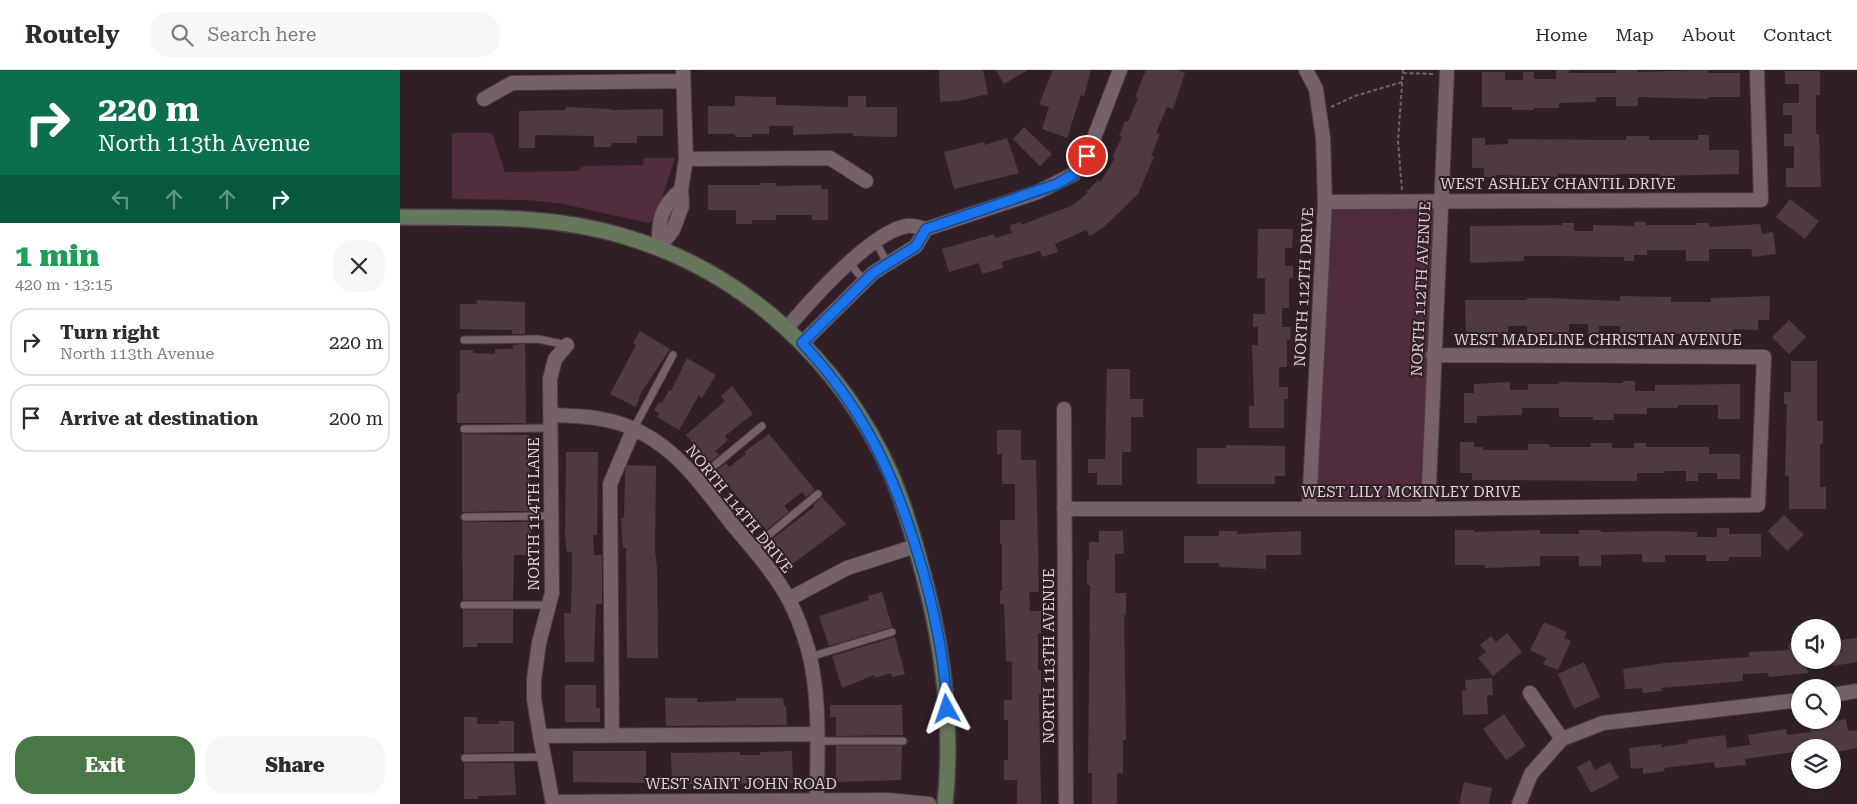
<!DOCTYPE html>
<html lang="en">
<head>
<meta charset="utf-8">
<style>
	body { margin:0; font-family:"Roboto Serif",serif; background:#f7f7f7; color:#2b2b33; height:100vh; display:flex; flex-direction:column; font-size:19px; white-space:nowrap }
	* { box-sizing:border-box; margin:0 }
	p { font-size:16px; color:#7c7c81 }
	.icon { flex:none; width:28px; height:28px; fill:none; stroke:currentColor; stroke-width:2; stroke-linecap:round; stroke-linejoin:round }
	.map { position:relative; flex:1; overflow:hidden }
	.sheet { display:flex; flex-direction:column; background:#fff; width:400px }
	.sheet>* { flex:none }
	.guide { background:#0b6e4f; color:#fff; overflow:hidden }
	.buttons { position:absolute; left:1391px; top:549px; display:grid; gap:10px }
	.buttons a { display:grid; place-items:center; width:50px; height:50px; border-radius:50%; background:#fff; box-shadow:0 1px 4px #0004; font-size:25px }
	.pin { position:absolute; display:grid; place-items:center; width:42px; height:42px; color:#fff; margin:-21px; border:2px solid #fff; border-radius:50%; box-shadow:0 1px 5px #0007 }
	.me { position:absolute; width:55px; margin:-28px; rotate:355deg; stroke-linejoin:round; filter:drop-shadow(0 0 4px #0008) }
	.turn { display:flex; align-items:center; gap:18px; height:105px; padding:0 15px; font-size:22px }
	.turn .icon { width:65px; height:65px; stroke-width:2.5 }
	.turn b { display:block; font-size:35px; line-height:42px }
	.lanes { display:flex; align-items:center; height:48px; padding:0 15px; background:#0003; justify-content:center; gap:25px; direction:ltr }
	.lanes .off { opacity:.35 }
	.round { display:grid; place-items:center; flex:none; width:52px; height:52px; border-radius:20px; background:#f7f7f7 }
	.summary { display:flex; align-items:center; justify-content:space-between; height:85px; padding:0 15px }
	h1 { font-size:30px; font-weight:800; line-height:38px; color:#1e9e55 }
	.action { display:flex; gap:10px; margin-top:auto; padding:10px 15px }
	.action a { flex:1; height:58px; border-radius:20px; background:#497748; color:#fff; font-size:20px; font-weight:800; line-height:58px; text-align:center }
	.action a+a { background:#f7f7f7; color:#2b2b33 }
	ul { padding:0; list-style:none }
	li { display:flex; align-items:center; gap:15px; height:68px; margin:0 10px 8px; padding:0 5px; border:2px solid #e1e1e2; border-radius:20px }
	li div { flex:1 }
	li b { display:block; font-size:19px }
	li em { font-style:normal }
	header { display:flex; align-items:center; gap:30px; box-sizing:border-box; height:70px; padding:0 25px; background:#fff; border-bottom:1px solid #e1e1e2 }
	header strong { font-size:24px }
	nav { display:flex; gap:28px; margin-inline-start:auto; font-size:18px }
	.search { width:350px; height:45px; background:#f7f7f7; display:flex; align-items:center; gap:12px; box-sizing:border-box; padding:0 18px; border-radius:20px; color:#7c7c81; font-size:19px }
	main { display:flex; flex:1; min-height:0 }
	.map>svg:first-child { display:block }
	.green { fill:#502c3d }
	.building { fill:#4e3a43 }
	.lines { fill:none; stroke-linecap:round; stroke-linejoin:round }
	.lane-casing { stroke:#4b3d44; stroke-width:9 }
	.street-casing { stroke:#4b3d44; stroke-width:16 }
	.secondary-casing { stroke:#4b3d44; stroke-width:18 }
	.path { stroke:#726269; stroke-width:2; stroke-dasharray:4 2.5; stroke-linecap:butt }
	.lane { stroke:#76616a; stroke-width:7 }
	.street { stroke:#76616a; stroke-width:14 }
	.secondary { stroke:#67775c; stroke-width:15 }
	.route-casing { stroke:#114b97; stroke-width:12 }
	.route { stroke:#1a73e8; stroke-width:9 }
	.labels { text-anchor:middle; stroke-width:4; stroke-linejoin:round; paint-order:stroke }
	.street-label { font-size:15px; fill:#ddd1d6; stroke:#311f28 }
</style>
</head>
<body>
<header>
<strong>Routely</strong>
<div class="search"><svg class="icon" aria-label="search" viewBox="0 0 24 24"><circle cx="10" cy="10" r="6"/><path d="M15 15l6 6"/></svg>Search here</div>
<nav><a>Home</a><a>Map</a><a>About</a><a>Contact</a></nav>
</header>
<main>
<section class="sheet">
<div class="guide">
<div class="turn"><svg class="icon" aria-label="right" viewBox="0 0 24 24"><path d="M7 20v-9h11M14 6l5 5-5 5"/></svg><div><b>220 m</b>North 113th Avenue</div></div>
<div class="lanes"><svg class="icon off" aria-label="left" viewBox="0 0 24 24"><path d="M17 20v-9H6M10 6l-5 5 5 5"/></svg><svg class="icon off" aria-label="ahead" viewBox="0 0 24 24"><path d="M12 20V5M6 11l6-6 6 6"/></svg><svg class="icon off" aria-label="ahead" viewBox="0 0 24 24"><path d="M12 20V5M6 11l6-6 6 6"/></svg><svg class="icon" aria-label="right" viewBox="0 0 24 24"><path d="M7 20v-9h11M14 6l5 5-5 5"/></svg></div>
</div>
<div class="summary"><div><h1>1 min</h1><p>420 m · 13:15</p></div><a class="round"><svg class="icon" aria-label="close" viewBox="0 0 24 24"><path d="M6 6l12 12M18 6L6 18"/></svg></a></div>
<ul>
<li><svg class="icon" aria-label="right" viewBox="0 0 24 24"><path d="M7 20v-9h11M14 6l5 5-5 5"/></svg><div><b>Turn right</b><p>North 113th Avenue</p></div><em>220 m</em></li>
<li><svg class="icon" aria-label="arrive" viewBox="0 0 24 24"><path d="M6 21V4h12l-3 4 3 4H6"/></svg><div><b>Arrive at destination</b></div><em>200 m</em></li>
</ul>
<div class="action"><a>Exit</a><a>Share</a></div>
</section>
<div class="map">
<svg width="1457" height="734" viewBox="0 0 1457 734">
	<rect width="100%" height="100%" fill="#311f28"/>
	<!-- green -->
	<path class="green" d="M52,63H92L105,102L179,101L181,96L243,95L244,88H275L257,143L252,152L248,153L163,134L128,130L52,129Z
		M1042,130L1028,439L909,438L925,132Z"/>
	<!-- building -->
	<path class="building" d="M539,0H583L588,24L558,31L540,32Z
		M596,0H628L604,14Z
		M653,0H691L684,26L681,25L667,68L642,59L649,37L639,34Z
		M746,0H778L785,3L773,39L767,37L756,63L760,64L751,86L754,87L738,124L704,157L690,166L686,160L655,174L658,182L642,187L640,181L602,192L603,198L582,204L579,193L549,202L542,179L594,164L595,168L612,163L610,155L621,152V155L671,136L688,123L686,122L698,110L700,112L715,88L712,87L722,67L719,66L725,51L728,52L738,28L735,27Z
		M1156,0H1169V3H1216V0H1238V2L1308,0V3H1340V27H1308V29L1238,27V36H1216V27H1196V32L1159,33V38H1134V40H1112V37H1082V2H1105V10H1123V2H1134V9H1156Z
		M1385,1H1420V25H1416V64H1419L1421,117H1386V98H1394V76H1384V64H1392V45H1383V33H1399V14H1385Z
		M335,26L376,27V35L448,37V26H466V37H497V67L453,66V63L393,65V56H369V64H352V67H335V64H308V36H335Z
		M166,37L211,39V40L263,39V66H237V73H211V77H194V66L135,65V78H119V41L166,40Z
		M624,57L652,84L640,96L613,69Z
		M1298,65H1309V80H1339V104L1260,106V104H1217V105L1158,104V107L1096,105V107H1084V98H1072V68H1085V75L1108,74V69L1226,70V66H1249V70H1298Z
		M607,68L619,103L554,119L544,82L584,72L585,75Z
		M361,113H376V116L421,115V119H428V150H412V145H376V150H352V154H336V140H308V115H361Z
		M1390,129L1419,151L1405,169L1376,147Z
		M1234,152H1246V155H1296V153H1309V157L1360,154L1362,164L1373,162L1376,184L1353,187L1351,179H1309V191H1286V180H1247V185H1234V191H1224V187L1154,186H1124V191L1070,193V156L1162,155V153H1174V161H1193V155L1234,156Z
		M858,159H893L892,178H885V196H893V208H889V238H882V257H891L890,270H887V297H879V317H888V329H884V358H849V336H854L852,275H858V257H853V244H865V208H857Z
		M1220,226L1271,227V232H1311V228L1370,226L1369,250H1358V260L1333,259V264H1249V262H1220V256H1199V264H1188V254H1169V263L1127,265V256H1108V264L1066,266L1065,230H1127V228H1149L1220,231Z
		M77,230L125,232V264H112V260L60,259V234H77Z
		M1389,250L1406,267L1389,284L1372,267Z
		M240,261L270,279L241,323L236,337L210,324L236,275L233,273Z
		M125,274L126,353H57V323H60V280H73V283L95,284V279H113V275Z
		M287,288L316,305L302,328L299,325L279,360L257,347L259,343L254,340L259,332L262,333L269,320L271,321Z
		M1391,291H1417V351H1423V374H1420V417H1426V439H1389V406H1385L1387,334H1384V322H1391Z
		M707,299H730V329H743V347H731V382H722V415H697V403H688V389H705Z
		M1223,311H1235V321H1255V315L1340,314V349H1318V335H1278V338H1247V344H1214V350H1193V347H1159V338H1122V345L1077,346V353H1064V323H1074V314L1110,312V320H1128V314H1159V312L1223,313Z
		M332,316L353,344L325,366L328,370L315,381L319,385L309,393L286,365L325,331L321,326Z
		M597,360H621V390H636L639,522H629L630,541H641V563H638V600H641V624H639L641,734H617V710H604V690H608V650H604V630H612V592L606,591L604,534H600V521H602V474H600V450H615V414H602V384H597Z
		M62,364L129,365L131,441L62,442Z
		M369,364L415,420L406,427L402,422L384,436L389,442L366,460L316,401L326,393L329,397L346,384L344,382Z
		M1060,372H1074V377H1083V380H1128V374H1149V377H1191V373H1212V378H1234V373H1246V377H1309V384H1340V409H1317V403H1298V411H1286V401H1265V403H1237V411L1072,410V403H1060Z
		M826,375L885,376V406H875V414H797V378H826Z
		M166,382H198L197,465H193L194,485H202V534H196L194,592H165L164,543H171L172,502V482H167L165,466Z
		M227,395L256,396L255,481L257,498L258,588H227L226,478H223L221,448H224L225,402Z
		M422,427L446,454L391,495L372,469L414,437L413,435Z
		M1384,445L1404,465L1387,481L1368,461Z
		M62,452H131V485H114L113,530H63Z
		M1317,458H1329V464H1361V487H1329V491H1306V485H1265V492H1242V484L1201,485V496H1179V486H1140V496L1085,498V495H1055V460H1074V462L1140,460V464H1179V460H1201V462L1265,461L1297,462V467H1317Z
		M699,461H723L724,484H715V523H726V545H724L726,670H723V703H717V734H692V703H688L690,515H687V491H689V472H699Z
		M819,461H837V464L901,461V485H866V499L819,497V493H784V466H819Z
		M482,522L492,557L429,576L419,546L469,530L468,526Z
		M63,540H113V573H77V577H63Z
		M1144,552L1167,562L1164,568L1171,571L1158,600L1143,594L1146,588L1130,580Z
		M1107,563L1122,582L1093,606L1078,588L1086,582L1080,575L1091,566L1096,572Z
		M495,567L505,604L492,607L491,603L475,608L474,605L442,618L432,586Z
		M1457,568V592L1433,596L1432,571Z
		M1400,571V590H1405L1408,603L1369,607L1368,603L1343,604V611L1261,618L1262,621L1243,623L1242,618L1225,619L1223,599L1265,593L1349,587V582L1389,580L1388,574Z
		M1184,592L1200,627L1174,639L1158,604Z
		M1092,608L1093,625H1087L1088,644L1063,645L1062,621L1066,620L1065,610Z
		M165,615H196V638H200V652H165Z
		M265,628H297V632L336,631V628H383L384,636H386L387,655L266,656Z
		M430,635H502L503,665L436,666V647H430Z
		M1104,644L1126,676L1106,690L1083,659Z
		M64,647H77V654H99V651H114V682L64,683Z
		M1446,649L1448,661L1457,660V678L1436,682L1435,678H1400V681L1345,689L1346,695L1315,698L1314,692L1264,698L1265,701L1243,704V698L1231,699L1229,678L1262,674V677L1288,673L1287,670L1325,665L1327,678L1350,675L1348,665L1386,659L1387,665L1411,662L1410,656Z
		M436,676H502L501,710L436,712Z
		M173,681H246V713L173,712Z
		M392,681L393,713L272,714L271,683L340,682V685H360V682Z
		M1190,690L1195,700L1210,692L1219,708L1191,723L1177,697Z
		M64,693H114L116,725L78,726V729H64Z
		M1064,712L1092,718L1089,734H1059Z"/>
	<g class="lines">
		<defs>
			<path id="lane" d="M476,172L487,193
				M449,192L464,211
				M64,270L138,269L167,275
				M234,358L273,285
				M64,359L151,358
				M297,410L362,356
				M65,447L152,446
				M353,478L418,424
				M64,535H148
				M410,587L492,562
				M417,671H503
				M65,688L145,687"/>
			<path id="street" d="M906,0L916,19L923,68L925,132L909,438
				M84,29L112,13L283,11
				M286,89L430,88L466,111
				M925,132L1361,130L1357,0
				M259,178L273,160L282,136L281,120L286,89L283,0
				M259,178C258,152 260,137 281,120
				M387,258C411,230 471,162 507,156C512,155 521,158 526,159L638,122L674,104L687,86L720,0
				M402,273L473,203L516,176L526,159
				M664,339L666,734
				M151,345C183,346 213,347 242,363C281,383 306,421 332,454C352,478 374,502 389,530C397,545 403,562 408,579C421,628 417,680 417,730
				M664,439H1028L1358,435L1364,287L1033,285
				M1028,439L1047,0
				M389,529L447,498L516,476
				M1130,623L1162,669
				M1432,625L1457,621
				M212,665L210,414L234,358
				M140,666L417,664
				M153,732L487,730L529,734
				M153,734L140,666L134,629V609L139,573L152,523L150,309L155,289L167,275
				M1119,734L1131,704L1162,669L1203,653L1400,630"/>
			<path id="secondary" d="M0,147C76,148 150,144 223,166C343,201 440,290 491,404C505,437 515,472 524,507C544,582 553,657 545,734"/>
		</defs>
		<!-- lane casing -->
		<use href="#lane" class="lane-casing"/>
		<!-- street casing -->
		<use href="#street" class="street-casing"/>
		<!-- secondary casing -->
		<use href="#secondary" class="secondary-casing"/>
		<!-- path -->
		<path class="path" d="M1003,3L1035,4
			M931,37L955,26L1002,12
			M1002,120L998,71L1003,0"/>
		<!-- lane -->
		<use href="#lane" class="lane"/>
		<!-- street -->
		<use href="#street" class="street"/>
		<!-- secondary -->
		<use href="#secondary" class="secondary"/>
	</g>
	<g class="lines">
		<defs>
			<path id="route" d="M547,639C545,593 536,549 524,505C498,413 468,343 402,273L473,203L516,176L526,159L657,114L674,104L687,86"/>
		</defs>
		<!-- route casing -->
		<use href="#route" class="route-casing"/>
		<!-- route -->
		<use href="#route" class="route"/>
	</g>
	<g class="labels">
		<!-- street labels -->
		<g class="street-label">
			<text x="1158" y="119">WEST ASHLEY CHANTIL DRIVE</text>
			<text transform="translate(904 217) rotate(-87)" y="5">NORTH 112TH DRIVE</text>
			<text transform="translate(1021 219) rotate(-87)" y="5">NORTH 112TH AVENUE</text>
			<text x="1198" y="275">WEST MADELINE CHRISTIAN AVENUE</text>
			<text x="1011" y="427">WEST LILY MCKINLEY DRIVE</text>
			<text transform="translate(339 439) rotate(51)" y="5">NORTH 114TH DRIVE</text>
			<text transform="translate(134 444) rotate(-90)" y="5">NORTH 114TH LANE</text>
			<text transform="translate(649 586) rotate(-90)" y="5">NORTH 113TH AVENUE</text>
			<text x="341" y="719">WEST SAINT JOHN ROAD</text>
		</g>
	</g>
</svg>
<div class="buttons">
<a><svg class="icon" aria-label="sound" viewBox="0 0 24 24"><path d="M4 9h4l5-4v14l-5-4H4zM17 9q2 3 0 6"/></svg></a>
<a><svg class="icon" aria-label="search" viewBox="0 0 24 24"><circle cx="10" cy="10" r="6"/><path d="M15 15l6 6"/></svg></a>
<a><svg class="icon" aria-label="layers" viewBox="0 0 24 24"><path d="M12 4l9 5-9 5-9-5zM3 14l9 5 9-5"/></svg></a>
</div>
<div class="pin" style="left:687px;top:86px;background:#d93025"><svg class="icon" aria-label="arrive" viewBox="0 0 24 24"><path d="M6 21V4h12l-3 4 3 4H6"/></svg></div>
<svg class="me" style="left:547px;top:639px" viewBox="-20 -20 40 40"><path d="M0-17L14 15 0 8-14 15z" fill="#1a73e8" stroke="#fff" stroke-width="4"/></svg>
</div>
</main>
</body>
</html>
